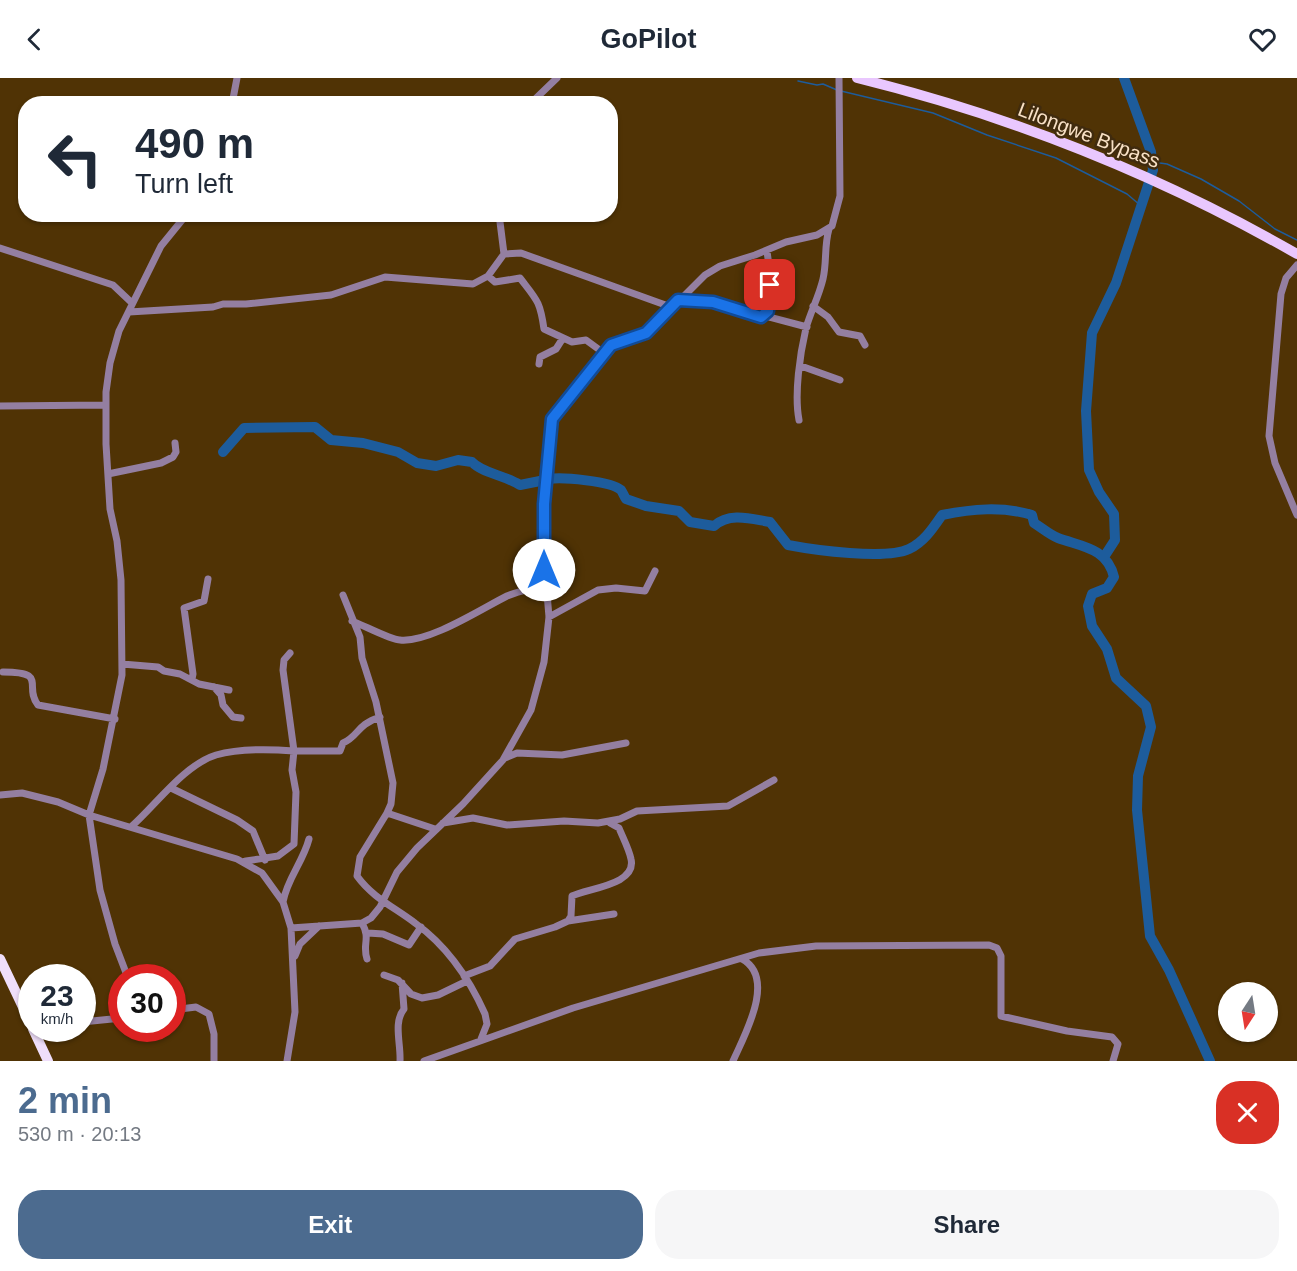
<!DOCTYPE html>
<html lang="en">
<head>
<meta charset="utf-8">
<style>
	body { margin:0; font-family:Arial,sans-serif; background:#f6f6f7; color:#1f2937; height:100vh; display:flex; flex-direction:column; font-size:22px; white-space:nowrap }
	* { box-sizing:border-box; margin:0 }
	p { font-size:20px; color:#747a83 }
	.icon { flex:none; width:33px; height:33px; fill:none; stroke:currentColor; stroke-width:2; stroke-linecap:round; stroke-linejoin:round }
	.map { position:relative; height:983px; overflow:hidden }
	.side { display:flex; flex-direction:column; background:#fff; flex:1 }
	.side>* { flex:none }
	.banner { position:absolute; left:18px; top:18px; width:600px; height:126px; border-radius:24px; box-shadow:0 2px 4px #0004; background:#fff; color:#1f2937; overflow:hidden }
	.needle { width:39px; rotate:192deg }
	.controls { position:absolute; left:1218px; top:904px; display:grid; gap:12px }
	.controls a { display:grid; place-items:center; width:60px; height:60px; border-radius:50%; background:#fff; box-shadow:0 2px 4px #0004; font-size:30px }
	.speed { position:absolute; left:18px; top:886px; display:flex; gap:12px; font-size:30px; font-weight:700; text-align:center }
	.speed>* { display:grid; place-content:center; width:78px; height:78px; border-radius:50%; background:#fff; box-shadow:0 2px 4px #0004; line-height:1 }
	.speed small { font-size:15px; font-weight:400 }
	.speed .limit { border:9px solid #d22; background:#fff; color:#111 }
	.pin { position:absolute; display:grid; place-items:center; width:51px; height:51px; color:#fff; margin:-26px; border-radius:12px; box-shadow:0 3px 9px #0006 }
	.me { position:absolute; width:66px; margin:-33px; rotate:0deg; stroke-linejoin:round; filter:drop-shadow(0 0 4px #0008) }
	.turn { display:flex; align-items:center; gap:21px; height:126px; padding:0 18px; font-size:27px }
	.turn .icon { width:78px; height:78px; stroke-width:2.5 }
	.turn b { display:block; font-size:42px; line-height:51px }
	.round { display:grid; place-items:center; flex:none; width:63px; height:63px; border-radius:24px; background:#f6f6f7 }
	.summary { display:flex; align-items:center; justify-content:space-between; height:102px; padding:0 18px }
	h1 { font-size:36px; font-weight:600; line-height:45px; color:#4c6b8f }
	.action { display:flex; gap:12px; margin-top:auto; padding:12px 18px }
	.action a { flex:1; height:69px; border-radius:24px; background:#4c6b8f; color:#fff; font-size:24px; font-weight:600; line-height:69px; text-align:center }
	.action a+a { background:#f6f6f7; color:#1f2937 }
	header { display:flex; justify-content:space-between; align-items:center; height:78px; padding:0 18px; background:#fff; font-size:27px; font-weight:600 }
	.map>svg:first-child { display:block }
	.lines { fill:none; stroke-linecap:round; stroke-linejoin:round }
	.stream { stroke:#1d5c9c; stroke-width:1.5 }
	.river { stroke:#1d5c9c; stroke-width:10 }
	.minor { stroke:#947fa1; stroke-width:7 }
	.primary { stroke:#e9c7fe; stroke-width:10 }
	.trunk { stroke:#efdefa; stroke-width:10 }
	.route-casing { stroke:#114b97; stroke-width:15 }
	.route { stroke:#1a73e8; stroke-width:10 }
	.labels { text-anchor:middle; stroke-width:5; stroke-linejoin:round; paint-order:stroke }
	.street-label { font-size:20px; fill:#f8e1c6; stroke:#402b0e }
</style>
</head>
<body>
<header><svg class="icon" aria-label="back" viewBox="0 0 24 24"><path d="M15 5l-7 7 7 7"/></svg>GoPilot<svg class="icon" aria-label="heart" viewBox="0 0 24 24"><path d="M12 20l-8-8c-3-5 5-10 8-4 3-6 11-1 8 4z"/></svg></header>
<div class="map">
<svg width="1297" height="983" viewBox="0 0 1297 983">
	<rect width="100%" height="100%" fill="#503305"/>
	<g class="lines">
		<!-- stream -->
		<path class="stream" d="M798,3L817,7L823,6L837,12
			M841,13L933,35L987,57L1056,80L1127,116L1140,127
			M1153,84L1167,86L1201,101L1239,123L1275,151L1297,162"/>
		<!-- river -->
		<path class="river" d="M223,374L244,350L315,349L331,362L363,365L398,374L417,385L436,388L458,382L472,384C482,395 504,397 520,407L545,402
			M549,401C562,399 611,403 621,412C623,415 624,418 626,421L646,428L679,433L690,444L714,448C730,434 751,441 770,444L788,467C814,472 886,482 909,471C924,464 933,450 942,437C972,431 1002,428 1032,437L1034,445C1042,450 1050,457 1058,460C1083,469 1107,470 1114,499L1107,510L1092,516L1088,528L1092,548L1107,571L1116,600L1146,628L1151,649L1138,698L1137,732L1150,858L1169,892L1210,983
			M1104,479L1115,462L1114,436L1099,414L1089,392L1086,333L1092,255L1116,205L1153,92L1151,74L1124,0"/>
		<!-- minor -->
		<path class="minor" d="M232,26L237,0
			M530,26L557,0
			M0,170L113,207L132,225
			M504,176L521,175L532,179L671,229
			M1297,187L1286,200L1281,216L1269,358L1275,385L1297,437
			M488,198L495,204L520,200C537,222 540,223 544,251L572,264L586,262L601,273L608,271
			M678,222L713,224L807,249
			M813,228L828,239L839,254L860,258L865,267
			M129,234L213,229L223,226H246L331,217L385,199L473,206L488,198L504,176L499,136
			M761,239C779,224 769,193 767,173
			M539,286L540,279L556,271L563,260
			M801,288L840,302
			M0,328L106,327
			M799,342C794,316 800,276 806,250C811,233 819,218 823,201C827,184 824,168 829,151
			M108,396L161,385L173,379L176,374L175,365
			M343,517L360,559L362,580L376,624L393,705L391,726L387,735L435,751
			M549,539L598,512L616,510L645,513L655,493
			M352,543C363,547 391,562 400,562C429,565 481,531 507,518C520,512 534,512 546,503
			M122,586L158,589L164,593L180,596L199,606L229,612
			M3,594C49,594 23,608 38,627L115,641
			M192,601L193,596L184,530L204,523L208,501
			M214,609L221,617L223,627L233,639L241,640
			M505,680L517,675L562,677L626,665
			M171,710L237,742L253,753L265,782
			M0,717L22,715L58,724L89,737L237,781L262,795L283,824L291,850L295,934L287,983
			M387,735L360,779L357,798C373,820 394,829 415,845C447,868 469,900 485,936L487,946L481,961
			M443,745L473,740L507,747L564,743L598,745L620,741L637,733L728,728L774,702
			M131,749C156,727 184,687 216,677C241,670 269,671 294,673L283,592L284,582L290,575
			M246,783L278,778L294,766L296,714L292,692L294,673H340L343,665C359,658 356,647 380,639
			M283,824C287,801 303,784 309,761
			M568,843L614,836
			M362,845C371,861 362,866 367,881
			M291,850L362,845L371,840L380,829L397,794L417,770L463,726L503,682L531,632L544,584L549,539L545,492L544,426L551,349L556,335L594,291L611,267L647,255L705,197L720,188L755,177L786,164L817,157L832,148L840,118L839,0
			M368,855L383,856L409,867L421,849
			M295,878L300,866L319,848
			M384,897L398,902L411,916L422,920L438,917L467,903
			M464,898L490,888L515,861L555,849L568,843L571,838L572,818C588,810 637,807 631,781C629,771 623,760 619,750L610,745
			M128,900L115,866L100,812L89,737L103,691L122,597L121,502L117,463L110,431L106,366V314L110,285L119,253L161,168L187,136
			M172,932L196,929L209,936L214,956V983
			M82,944L122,940
			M400,983C401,966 393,944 404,931L402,905
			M424,983L573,930L759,875L816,868L989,867L997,870L1001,878V938L1067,953L1112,959L1118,966L1113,983
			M733,983C744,958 777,900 742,881"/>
		<!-- primary -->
		<path class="primary" d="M857,0C1011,38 1159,97 1297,176"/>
		<!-- trunk -->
		<path class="trunk" d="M0,881L32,948
			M33,951L48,983"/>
	</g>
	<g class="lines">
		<defs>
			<path id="route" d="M544,492V426L552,341L611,267L646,255L678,222L713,224L761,239L768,233L770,207"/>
		</defs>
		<!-- route casing -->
		<use href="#route" class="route-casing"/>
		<!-- route -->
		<use href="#route" class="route"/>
	</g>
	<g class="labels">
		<!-- street labels -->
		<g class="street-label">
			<text transform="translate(1089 57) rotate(21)" y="7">Lilongwe Bypass</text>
		</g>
	</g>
</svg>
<div class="controls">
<a><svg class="needle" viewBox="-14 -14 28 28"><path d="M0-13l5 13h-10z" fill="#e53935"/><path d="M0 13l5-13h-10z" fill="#747a83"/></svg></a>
</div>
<div class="speed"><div>23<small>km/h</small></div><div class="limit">30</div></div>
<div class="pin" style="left:770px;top:207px;background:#d93025"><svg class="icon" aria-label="arrive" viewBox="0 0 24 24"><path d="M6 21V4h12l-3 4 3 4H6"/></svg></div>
<svg class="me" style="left:544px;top:492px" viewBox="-20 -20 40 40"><circle r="19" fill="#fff"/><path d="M0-13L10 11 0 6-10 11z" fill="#1a73e8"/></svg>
<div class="banner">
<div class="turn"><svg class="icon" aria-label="left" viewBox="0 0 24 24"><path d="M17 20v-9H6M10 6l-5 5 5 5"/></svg><div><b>490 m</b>Turn left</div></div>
</div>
</div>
<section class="side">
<div class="summary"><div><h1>2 min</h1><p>530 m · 20:13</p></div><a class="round" style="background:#d93025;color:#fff"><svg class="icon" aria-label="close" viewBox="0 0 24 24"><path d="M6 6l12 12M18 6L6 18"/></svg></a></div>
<div class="action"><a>Exit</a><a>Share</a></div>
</section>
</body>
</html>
